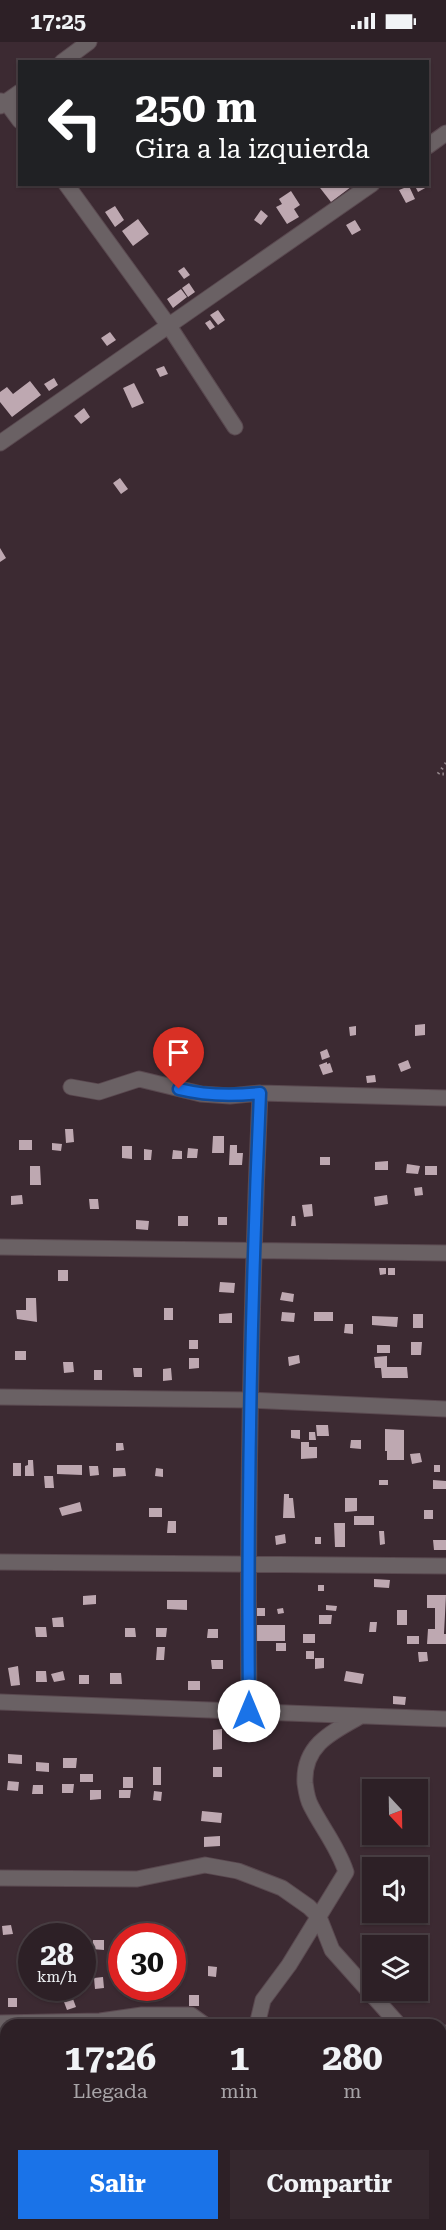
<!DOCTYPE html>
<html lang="es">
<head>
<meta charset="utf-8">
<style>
	body { margin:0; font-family:"Roboto Serif",serif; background:#35282e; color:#f1f3f6; height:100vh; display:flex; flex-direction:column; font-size:22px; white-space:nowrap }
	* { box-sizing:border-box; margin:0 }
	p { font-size:20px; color:#a7a3a7 }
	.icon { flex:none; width:33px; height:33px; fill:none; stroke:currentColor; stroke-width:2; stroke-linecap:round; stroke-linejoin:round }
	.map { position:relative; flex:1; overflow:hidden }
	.side { position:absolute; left:0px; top:1977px; width:447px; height:212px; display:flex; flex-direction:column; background:#2d2026; border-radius:18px 18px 0 0; box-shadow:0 2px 4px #0004,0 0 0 2px #483e43 }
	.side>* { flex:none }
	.guide { position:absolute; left:18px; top:18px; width:411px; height:126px; border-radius:0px; box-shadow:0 2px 4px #0004,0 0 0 2px #483e43; background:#202124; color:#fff; overflow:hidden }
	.needle { width:39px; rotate:158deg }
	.tools { position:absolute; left:362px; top:1737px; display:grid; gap:12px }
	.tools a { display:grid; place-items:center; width:66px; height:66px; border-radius:0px; background:#2d2026; box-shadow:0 2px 4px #0004,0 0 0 2px #483e43; font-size:30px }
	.speed { position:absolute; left:18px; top:1881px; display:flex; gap:12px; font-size:30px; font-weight:700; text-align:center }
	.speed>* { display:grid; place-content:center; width:78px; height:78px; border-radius:50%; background:#2d2026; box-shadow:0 2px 4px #0004,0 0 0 2px #483e43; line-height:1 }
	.speed small { font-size:15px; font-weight:400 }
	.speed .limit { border:9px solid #d22; background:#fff; color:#111 }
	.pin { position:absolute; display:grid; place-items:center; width:51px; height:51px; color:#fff; margin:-62px -26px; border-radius:50% 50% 50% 0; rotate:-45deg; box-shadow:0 0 6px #0007 }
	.pin .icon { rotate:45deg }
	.me { position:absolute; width:66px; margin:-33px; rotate:0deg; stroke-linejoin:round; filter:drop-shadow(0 0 4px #0008) }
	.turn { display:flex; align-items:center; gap:21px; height:126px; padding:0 18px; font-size:27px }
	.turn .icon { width:78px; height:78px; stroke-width:2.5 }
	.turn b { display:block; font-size:42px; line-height:51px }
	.eta { display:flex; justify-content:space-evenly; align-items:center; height:102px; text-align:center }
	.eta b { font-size:36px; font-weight:700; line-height:42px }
	.action { display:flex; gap:12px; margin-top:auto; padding:12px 18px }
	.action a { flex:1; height:69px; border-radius:0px; background:#1a73e8; color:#fff; font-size:24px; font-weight:700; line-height:69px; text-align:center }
	.action a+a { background:#35282e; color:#f1f3f6 }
	.status { display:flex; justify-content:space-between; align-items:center; height:42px; padding:0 30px; background:#2d2026; direction:ltr }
	.status svg { height:16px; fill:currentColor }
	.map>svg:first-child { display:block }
	.building { fill:#bea8b1 }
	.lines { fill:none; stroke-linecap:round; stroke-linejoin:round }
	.minor-casing { stroke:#5a4950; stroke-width:17 }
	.path { stroke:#94868b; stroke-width:3; stroke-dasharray:1.5 4.5; stroke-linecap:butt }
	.minor { stroke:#6a6164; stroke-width:15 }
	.route-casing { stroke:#114b97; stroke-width:15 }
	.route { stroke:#1a73e8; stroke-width:10 }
</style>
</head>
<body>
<div class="status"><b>17:25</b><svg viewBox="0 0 49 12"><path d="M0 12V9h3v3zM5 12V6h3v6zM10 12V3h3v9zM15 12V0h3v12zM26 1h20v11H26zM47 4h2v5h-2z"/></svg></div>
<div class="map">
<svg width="446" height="2188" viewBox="0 0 446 2188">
	<rect width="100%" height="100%" fill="#3c2a32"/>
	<!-- building -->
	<path class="building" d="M317,142H349L351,145L331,160Z
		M414,142H426L427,145L418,150Z
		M409,144L415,157L406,161L399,148Z
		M291,149L300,163L294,167L299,175L287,182L276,165L282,162L279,157Z
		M115,164L124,178L115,185L105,170Z
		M261,168L268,174L261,183L254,178Z
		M138,177L149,192L133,204L122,189Z
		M355,178L361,188L352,193L346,183Z
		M184,225L190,233L184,237L178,229Z
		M189,241L195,250L188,255L182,246Z
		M181,247L187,255L173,266L167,257Z
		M218,268L225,278L218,283L210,273Z
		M210,278L215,285L210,288L205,281Z
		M110,290L116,298L107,304L101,296Z
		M164,324L168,332L160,335L156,327Z
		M54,336L58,343L49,349L44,342Z
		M30,339L41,353L12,375L0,360V350L7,345L13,352Z
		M134,341L144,361L132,366L123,346Z
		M84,366L90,375L81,382L74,374Z
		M120,436L128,447L121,452L113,441Z
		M0,506L6,516L0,520Z
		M425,982V993L415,994V983Z
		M356,984V993L350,994L349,985Z
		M327,1007L330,1015L322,1018L320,1010Z
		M408,1018L411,1026L401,1030L398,1022Z
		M327,1020V1022L330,1021L333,1030L323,1033L319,1023Z
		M375,1033L376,1040L367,1041L366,1034Z
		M65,1087H73L74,1100L66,1101Z
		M213,1094H224V1111H212Z
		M19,1098H32V1108H19Z
		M52,1101L62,1102L61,1109L52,1108Z
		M230,1103H237V1111H243L242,1123H229Z
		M122,1104H132V1117L122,1116Z
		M188,1106L198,1107L197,1116H187Z
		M144,1107L152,1108L151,1118H144Z
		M173,1108L182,1109V1117H172Z
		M320,1115H330V1123H320Z
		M388,1119V1128H375V1120Z
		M407,1122L420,1124L418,1132L406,1131Z
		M30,1124H40L41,1143H30Z
		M425,1124H437V1133H425Z
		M422,1145L423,1153L415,1154L414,1146Z
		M22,1153L23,1162L11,1163V1154Z
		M387,1153L388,1162L375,1164L374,1155Z
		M89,1157H98L99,1167H90Z
		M312,1162L313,1174L304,1175L302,1163Z
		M178,1174H188V1184H178Z
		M292,1174H295L296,1184H291Z
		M218,1175H227V1183H218Z
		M136,1178L149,1179L148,1188L136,1187Z
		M379,1226H386V1232L380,1233Z
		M388,1226H395V1233H388Z
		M58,1228H68V1239H58Z
		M220,1240L235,1241L234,1251L219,1250Z
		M282,1250L294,1252L293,1260L280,1258Z
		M26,1256H36L37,1280L17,1277L16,1268H26Z
		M164,1266H173V1278H164Z
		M282,1270L295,1271L294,1280L281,1279Z
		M314,1270H333V1279H314Z
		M232,1271V1281H219V1272Z
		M413,1272H423V1286H413Z
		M372,1274L398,1275L397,1285L372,1283Z
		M345,1282H353V1292L344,1291Z
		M189,1298H198V1307H189Z
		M411,1300H422L421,1313H411Z
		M377,1303H390V1311H377Z
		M15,1309H26V1318H15Z
		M299,1313L300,1321L289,1324L288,1315Z
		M387,1314V1325H407L408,1336H382L381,1326H375L374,1315Z
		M189,1316H199V1326L189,1327Z
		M63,1320H73L74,1330L64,1331Z
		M133,1326H142V1335H134Z
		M171,1326L172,1338L163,1339V1327Z
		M94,1328H102V1338H94Z
		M316,1383H328L329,1394H317Z
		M385,1387L404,1388V1418H387V1409H385Z
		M291,1388H300V1397L291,1396Z
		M309,1390H315L316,1398H309Z
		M351,1398H361V1407L350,1406Z
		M301,1400H309V1405H317V1416L301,1417Z
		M116,1401H123L124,1408L116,1409Z
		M420,1411L422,1420L412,1422L410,1412Z
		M28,1418H33L34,1434H25V1424L28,1423Z
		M13,1421H21V1434H13Z
		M57,1423H82V1433L57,1432Z
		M434,1423H440V1430H434Z
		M89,1424H98L99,1433L90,1434Z
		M113,1426H125L126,1434L113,1435Z
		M156,1426L163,1427V1435L155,1434Z
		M44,1434H53L54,1446H45Z
		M379,1438H388V1443H379Z
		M433,1438L446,1439V1447H433Z
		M284,1452H289V1456H293L295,1476H283Z
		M345,1456H357V1469L345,1470Z
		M80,1460L82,1469L62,1474L59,1466Z
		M149,1466H162V1475H149Z
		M424,1468H433V1477H424Z
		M354,1474H374V1483H354Z
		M168,1479H176V1491H167Z
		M334,1481H345V1505H335Z
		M379,1489H384L385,1502L380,1503Z
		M285,1492L286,1501L276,1503L275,1494Z
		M315,1495H321V1502H315Z
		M433,1498H446V1508H434Z
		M374,1537L390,1538L389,1546L374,1545Z
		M318,1543H324V1549H318Z
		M96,1553V1562L83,1563V1554Z
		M427,1553H446L444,1592H446V1602H427L428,1587H435V1566H427Z
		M167,1558H187V1568L167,1567Z
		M326,1563L337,1564L336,1569L326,1568Z
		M257,1566H265V1574H257Z
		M283,1566L284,1571L278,1572L277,1567Z
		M397,1568H407V1583H397Z
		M319,1573H332L331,1582H319Z
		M63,1575L64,1585H53L52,1576Z
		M370,1580H377L376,1590H369Z
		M254,1583H285V1599H254Z
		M35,1585H46L47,1595H36Z
		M125,1586H135L136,1595H125Z
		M156,1586H167L166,1595H156Z
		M208,1587H218V1596H207Z
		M303,1592H315V1601H303Z
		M407,1594H419V1602H407Z
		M276,1601H286V1609H276Z
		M157,1605H165L164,1618H156Z
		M306,1609H314V1617H306Z
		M418,1610H427L428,1619L419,1620Z
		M315,1616H324V1626L315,1627Z
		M211,1618H223V1627H212Z
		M18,1624L20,1643L11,1644L8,1626Z
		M36,1629H46L47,1640H36Z
		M63,1629L65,1638L54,1640L51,1632Z
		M346,1629L364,1632L362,1642L344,1639Z
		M110,1631H121L122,1642H110Z
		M79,1633H89V1642H79Z
		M188,1639H200V1648H188Z
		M393,1654L406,1655L405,1663L393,1662Z
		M222,1687V1707L213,1708V1688Z
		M8,1712L22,1713V1722L8,1721Z
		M63,1716H77L76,1726H63Z
		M36,1720L49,1721V1730L36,1729Z
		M153,1725H161V1743H153Z
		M213,1725H222V1735H213Z
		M80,1732H93V1740H80Z
		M123,1735H133V1746H123Z
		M8,1739L19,1740L18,1749L7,1748Z
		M62,1742H74L73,1751H62Z
		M33,1743H43V1752H32Z
		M90,1748H101V1757L90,1758Z
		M119,1748H131L130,1756H119Z
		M154,1749L162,1750L161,1759L153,1758Z
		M202,1769L222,1771L221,1781L201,1779Z
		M220,1794V1804L204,1805V1795Z
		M11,1883L13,1892L3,1893L2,1884Z
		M93,1898H104V1908L92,1907Z
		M114,1910H122V1919H114Z
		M208,1924L217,1925L216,1935L208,1934Z
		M103,1935L104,1946L95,1947L94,1936Z
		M139,1946H149V1951L139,1952Z
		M189,1953H199V1964H189Z
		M8,1956H17V1965H8Z
		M73,1957L76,1965L67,1968L64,1960Z
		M340,2182H350V2188H340Z"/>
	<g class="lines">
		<defs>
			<path id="minor" d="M62,20L89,0
				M0,59L6,60L20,79
				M0,64L20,50
				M428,104L446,91
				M66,142L169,284L235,385
				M0,401L372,142
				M71,1045L99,1050L139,1037L201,1052L230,1054L260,1051L446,1056
				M0,1205L446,1211
				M0,1355L251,1358L446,1367
				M0,1520L446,1524
				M0,1660L446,1677
				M249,1669C247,1463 251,1257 260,1051
				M0,1836L137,1837L205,1823L238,1829L282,1846L309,1865L319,1875L332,1908L399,1983
				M0,1981L100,1979L142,1973H191L205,1983
				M257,1983L263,1958L289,1923L346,1830C338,1805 322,1786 311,1764C307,1757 306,1748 305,1741C303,1703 332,1690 361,1674
				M441,1991H446
				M0,2142L6,2144
				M441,2142H446
				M240,2188V2182"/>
		</defs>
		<!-- minor casing -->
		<use href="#minor" class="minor-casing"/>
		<!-- path -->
		<path class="path" d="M446,721L438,732H446"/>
		<!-- minor -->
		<use href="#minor" class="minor"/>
	</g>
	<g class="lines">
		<defs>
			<path id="route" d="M179,1047C207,1054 232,1054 260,1051C251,1257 247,1463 249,1669"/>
		</defs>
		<!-- route casing -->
		<use href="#route" class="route-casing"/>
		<!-- route -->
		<use href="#route" class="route"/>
	</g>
</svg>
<div class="tools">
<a><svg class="needle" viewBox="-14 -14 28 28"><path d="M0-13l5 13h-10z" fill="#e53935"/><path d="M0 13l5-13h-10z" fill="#a7a3a7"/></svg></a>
<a><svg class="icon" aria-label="sound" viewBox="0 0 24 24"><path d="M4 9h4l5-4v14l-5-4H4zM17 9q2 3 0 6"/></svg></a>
<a><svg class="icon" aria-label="layers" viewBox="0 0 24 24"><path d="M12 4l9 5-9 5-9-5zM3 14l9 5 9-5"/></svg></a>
</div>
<div class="speed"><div>28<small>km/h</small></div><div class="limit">30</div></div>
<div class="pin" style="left:179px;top:1047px;background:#d93025"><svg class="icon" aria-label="arrive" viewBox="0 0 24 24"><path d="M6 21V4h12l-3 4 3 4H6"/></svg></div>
<svg class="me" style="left:249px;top:1669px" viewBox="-20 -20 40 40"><circle r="19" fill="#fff"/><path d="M0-13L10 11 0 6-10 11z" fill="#1a73e8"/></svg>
<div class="guide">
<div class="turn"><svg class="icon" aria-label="left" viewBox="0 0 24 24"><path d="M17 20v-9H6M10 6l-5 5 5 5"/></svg><div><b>250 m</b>Gira a la izquierda</div></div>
</div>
<section class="side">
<div class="eta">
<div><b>17:26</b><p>Llegada</p></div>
<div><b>1</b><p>min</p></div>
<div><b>280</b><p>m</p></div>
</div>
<div class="action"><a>Salir</a><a>Compartir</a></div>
</section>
</div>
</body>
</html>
